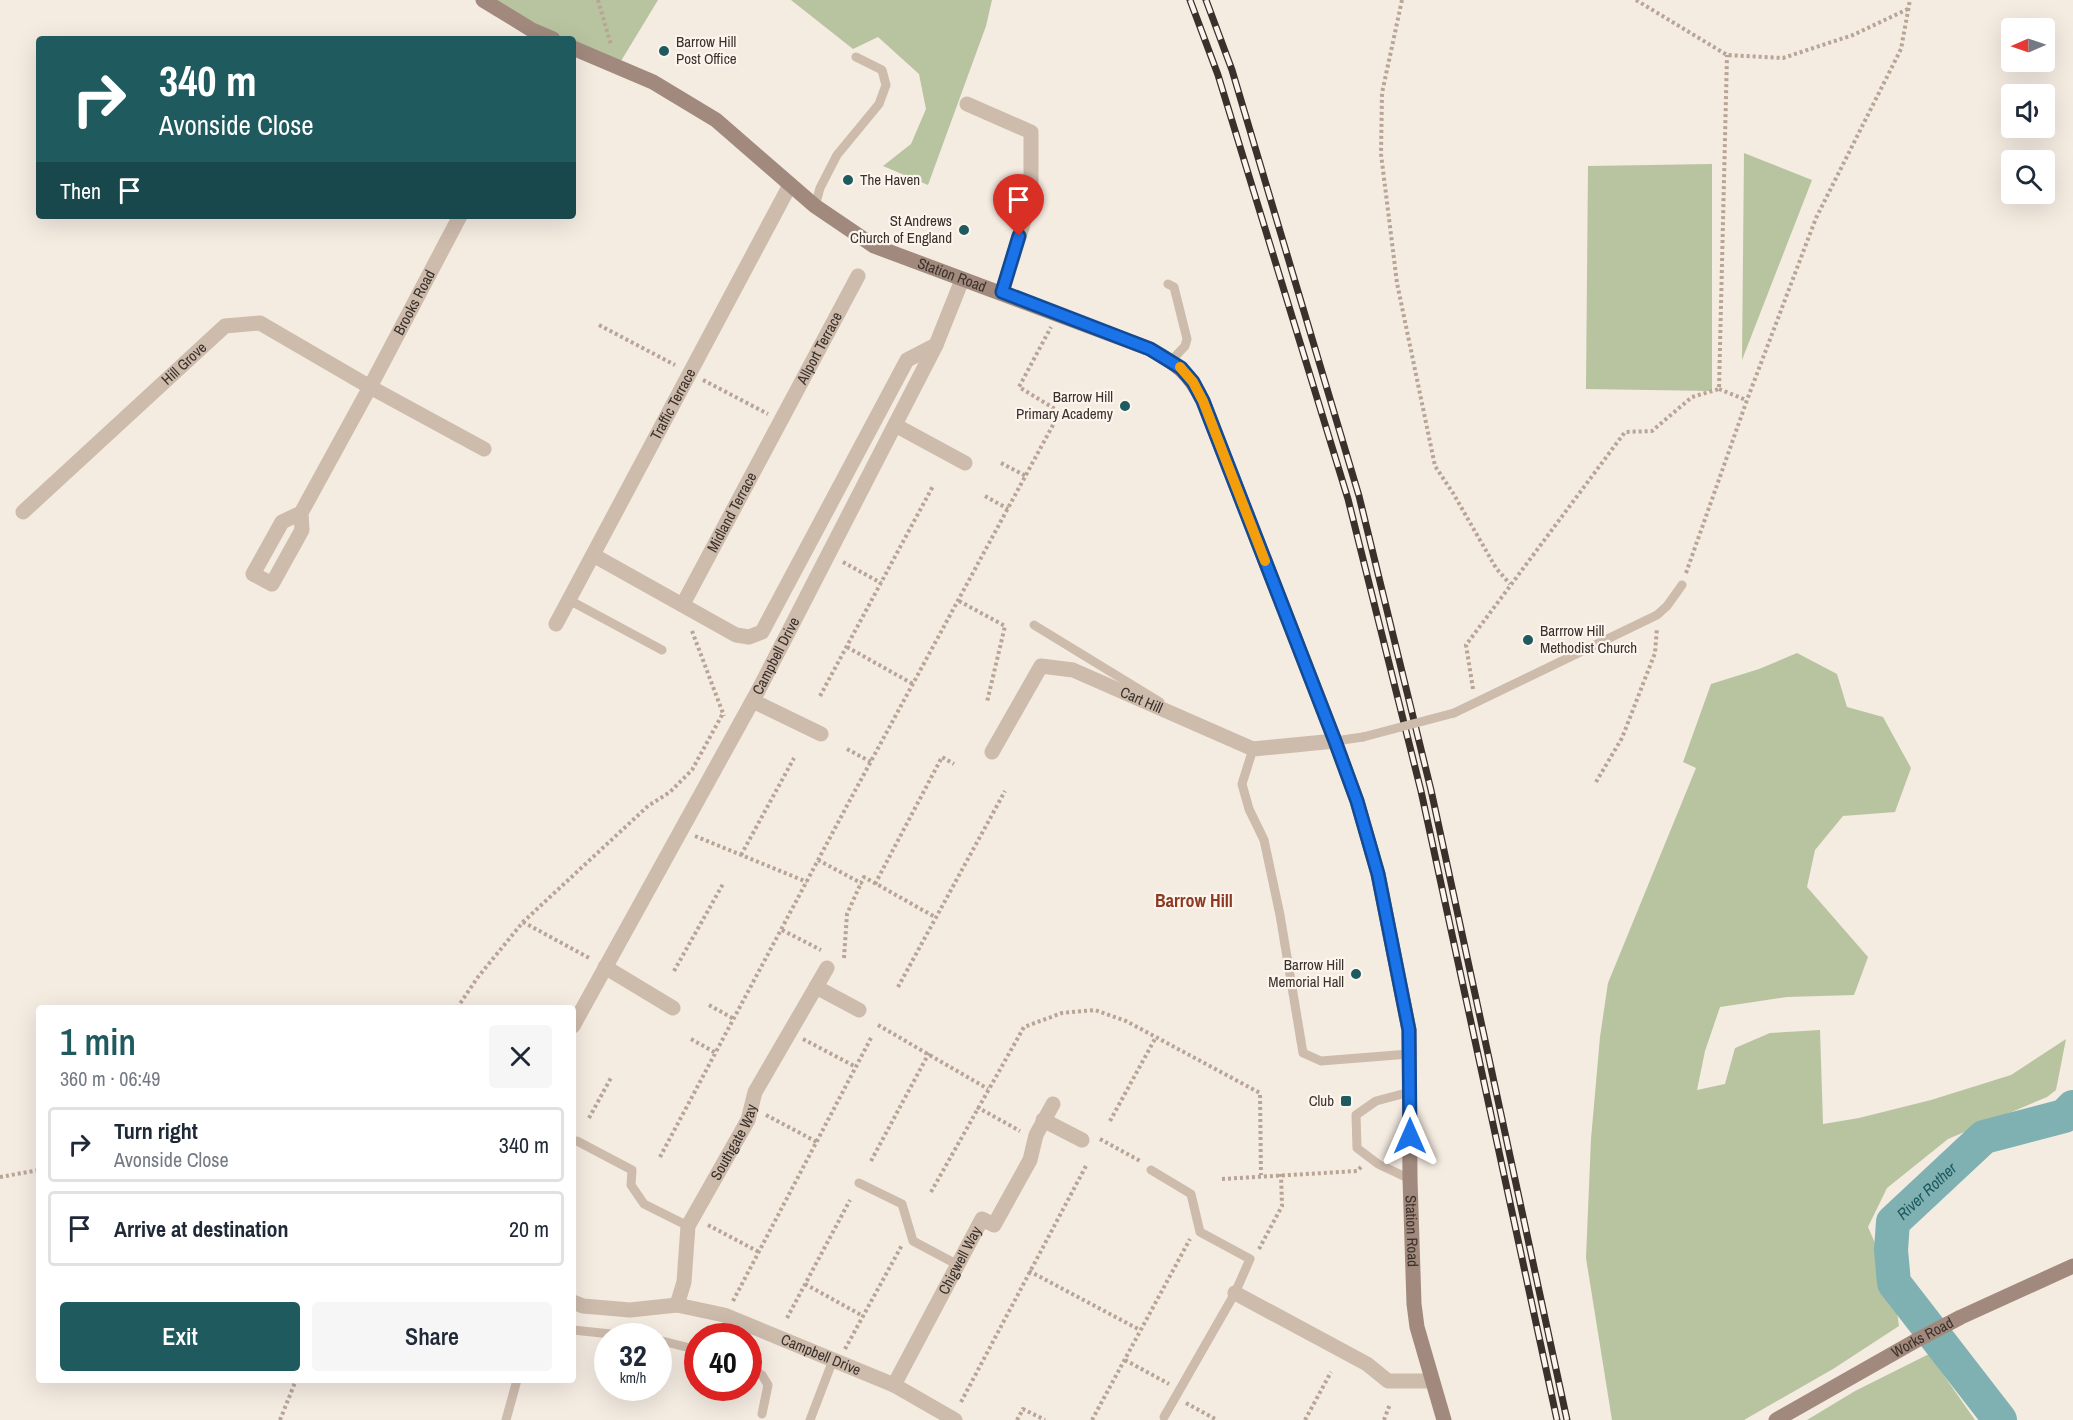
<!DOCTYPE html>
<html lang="en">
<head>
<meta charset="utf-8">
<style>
	body { margin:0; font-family:"Archivo Narrow",sans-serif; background:#f6f6f7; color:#1f2937; height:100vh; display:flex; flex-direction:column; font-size:22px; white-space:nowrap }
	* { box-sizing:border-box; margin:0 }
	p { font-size:20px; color:#747a83 }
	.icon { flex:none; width:33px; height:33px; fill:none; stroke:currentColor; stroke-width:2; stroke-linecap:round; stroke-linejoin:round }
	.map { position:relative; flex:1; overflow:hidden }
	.details { position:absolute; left:36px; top:1005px; width:540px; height:378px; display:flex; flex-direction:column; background:#fff; border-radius:6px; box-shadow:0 6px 24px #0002 }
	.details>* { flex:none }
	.guide { position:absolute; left:36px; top:36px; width:540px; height:183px; border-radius:6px; box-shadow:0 6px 24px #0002; background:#1f5a5e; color:#fff; overflow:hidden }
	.needle { width:39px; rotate:268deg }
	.fabs { position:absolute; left:2001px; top:18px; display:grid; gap:12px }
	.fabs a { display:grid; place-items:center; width:54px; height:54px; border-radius:6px; background:#fff; box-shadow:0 6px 24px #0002; font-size:30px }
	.speed { position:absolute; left:594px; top:1323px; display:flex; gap:12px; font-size:30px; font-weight:700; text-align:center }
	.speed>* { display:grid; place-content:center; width:78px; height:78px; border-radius:50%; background:#fff; box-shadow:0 6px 24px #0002; line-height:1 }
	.speed small { font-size:15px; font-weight:400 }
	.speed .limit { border:9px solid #d22; background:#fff; color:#111 }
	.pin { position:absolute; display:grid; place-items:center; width:51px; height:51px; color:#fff; margin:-62px -26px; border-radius:50% 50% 50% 0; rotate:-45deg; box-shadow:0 0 6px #0007 }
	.pin .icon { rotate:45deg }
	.me { position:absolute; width:66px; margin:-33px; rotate:0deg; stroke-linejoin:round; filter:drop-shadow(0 0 4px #0008) }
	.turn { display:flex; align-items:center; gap:21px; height:126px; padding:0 24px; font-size:27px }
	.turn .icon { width:78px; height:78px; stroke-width:2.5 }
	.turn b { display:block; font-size:42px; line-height:51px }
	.then { display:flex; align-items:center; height:57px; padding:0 24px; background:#0003; gap:12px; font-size:22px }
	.round { display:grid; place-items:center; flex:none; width:63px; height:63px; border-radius:6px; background:#f6f6f7 }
	.head { display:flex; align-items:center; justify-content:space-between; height:102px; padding:0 24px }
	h1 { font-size:36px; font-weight:600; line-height:45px; color:#1f5a5e }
	.action { display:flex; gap:12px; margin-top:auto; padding:12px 24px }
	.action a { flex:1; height:69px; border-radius:6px; background:#1f5a5e; color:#fff; font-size:24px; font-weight:600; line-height:69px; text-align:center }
	.action a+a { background:#f6f6f7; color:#1f2937 }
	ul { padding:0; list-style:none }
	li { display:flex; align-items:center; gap:18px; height:75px; margin:0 12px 9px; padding:0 12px; border:3px solid #e0e1e3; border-radius:6px }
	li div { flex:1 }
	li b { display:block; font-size:22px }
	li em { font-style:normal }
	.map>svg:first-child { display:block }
	.green { fill:#b8c4a0 }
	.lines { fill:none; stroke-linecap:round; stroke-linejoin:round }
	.river { stroke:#7fb0b2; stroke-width:34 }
	.path { stroke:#b9a596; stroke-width:4; stroke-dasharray:3 3; stroke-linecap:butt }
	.lane { stroke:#cdbbac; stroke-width:9 }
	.street { stroke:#cdbbac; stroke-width:15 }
	.secondary { stroke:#a18a7d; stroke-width:15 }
	.rail-casing { stroke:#3b302b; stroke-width:7 }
	.rail { stroke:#fbf5ee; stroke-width:4.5; stroke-dasharray:14; stroke-linecap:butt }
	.lane-bridge { stroke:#cdbbac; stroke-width:9 }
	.route-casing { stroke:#114b97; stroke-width:15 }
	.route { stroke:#1a73e8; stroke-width:10 }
	.slow { stroke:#f59e0b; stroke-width:10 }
	.poi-dot { fill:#1f5a5e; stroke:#fbf5ee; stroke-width:2 }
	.labels { text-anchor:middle; stroke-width:4.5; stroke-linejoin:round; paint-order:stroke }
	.poi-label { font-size:15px; fill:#3b302b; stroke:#fbf5ee; text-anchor:end }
	.street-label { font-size:15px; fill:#3b302b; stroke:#fbf5ee }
	.water-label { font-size:16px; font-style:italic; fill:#1f5a5e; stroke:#fbf5ee }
	.quarter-label { font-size:18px; font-weight:bold; fill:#8c3b22; stroke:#fbf5ee }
</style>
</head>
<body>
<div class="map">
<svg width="2073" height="1420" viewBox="0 0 2073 1420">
	<rect width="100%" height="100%" fill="#f4ebe1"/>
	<!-- green -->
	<path class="green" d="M494,0H658L621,61L573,41V39L556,35Z
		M791,0H992L986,26L928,185L883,166L911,144L926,109L919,74L878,37L853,49Z
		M1744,153L1812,180L1742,360Z
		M1712,164V391L1586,389L1588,166Z
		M1797,653L1837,674L1847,707L1883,717L1911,768L1895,812L1843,816L1815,850L1807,887L1868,957L1854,995L1787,997L1720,1007L1705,1051L1697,1090L1725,1084L1735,1048L1770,1033L1820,1030L1823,1124L1859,1118L1931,1100L2011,1075L2066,1039L2056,1090L2047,1097L1948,1139L1887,1188L1868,1227L1893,1284L1899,1326L1833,1369L1744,1420H1612L1586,1258L1591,1139L1600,1037L1608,983L1696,768L1683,762L1711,684L1759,669Z
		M1929,1354L1975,1420H1807L1855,1391Z"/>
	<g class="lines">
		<!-- river -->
		<path class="river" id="s1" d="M2000,1420L1894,1283L1891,1250L1893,1222L1984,1137L2064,1116L2073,1107"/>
		<!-- path -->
		<path class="path" d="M598,0L611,45
			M1402,0L1382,93L1381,154L1397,283L1435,466L1453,493L1496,568L1510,584
			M1636,0L1727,55L1783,58L1853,35L1908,9
			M599,325L675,365
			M703,380L768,414
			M1719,389L1746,400
			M1001,463L1026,476
			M985,496L1008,509
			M843,562L881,583
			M1686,573L1747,400L1816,218L1901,49L1910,0
			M959,601L1005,626L987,702
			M692,631L724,716
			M847,647L913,684
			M1473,689L1466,645L1625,432L1652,431L1692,397L1719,389L1727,55
			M820,696L933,486
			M847,749L871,762
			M1596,782L1622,738L1655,653L1657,628
			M695,836L807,882
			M741,855L794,758
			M818,860L861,883L864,877L935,917
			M875,884L942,757L954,764
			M523,922L591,959
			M782,930L821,950
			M844,958L847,914L861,883
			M674,971L723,884
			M898,987L1005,791
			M709,1005L734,1019
			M457,1008L478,977L523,922L648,806L670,792L692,770L722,715
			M878,1025L988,1089
			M691,1039L716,1053
			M803,1039L856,1067
			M977,1107L1020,1131
			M766,1115L817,1142
			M589,1118L612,1076
			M1110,1121L1156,1037
			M1100,1139L1142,1162
			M660,1157L850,800L1060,412L1019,387L1051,327
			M871,1161L929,1053
			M0,1177L39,1170
			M1222,1179L1357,1171L1361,1167
			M931,1192L1024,1027L1062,1013L1095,1010L1126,1021L1260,1093L1261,1175
			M708,1225L759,1252
			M1259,1249L1282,1206L1281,1174
			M1029,1271L1140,1330
			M805,1284L863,1316
			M733,1301L871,1038
			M787,1318L850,1200
			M845,1349L902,1245
			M1125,1360L1169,1384
			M961,1402L1087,1164
			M1186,1403L1217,1420
			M280,1420L296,1380
			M1017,1420L1023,1409L1045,1420
			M1092,1420L1190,1239
			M1305,1420L1331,1372
			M1384,1420L1390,1404"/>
		<!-- lane -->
		<path class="lane" d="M815,206L820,188L837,155L879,104L886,85L882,70L856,57
			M1168,284L1174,287L1187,339L1185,346L1171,361
			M569,600L662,650
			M1034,625L1160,702
			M1454,713L1657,615L1667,606L1682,585
			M1335,741L1363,737
			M1253,749L1242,784L1249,809L1264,840L1280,915L1303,1053L1321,1061L1409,1054
			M577,1141L632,1170L631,1185L644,1204L688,1226
			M1151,1170L1191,1194L1200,1232L1250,1259L1235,1293L1164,1417
			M1410,1179L1378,1164L1357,1148L1356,1115L1376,1101L1410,1092
			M859,1183L902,1204L913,1241L958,1265
			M573,1330L630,1336
			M658,1340L698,1350
			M748,1368L762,1375L768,1385L762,1414
			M506,1420L517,1380
			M810,1420L833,1360"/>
		<!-- street -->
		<g class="street">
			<path d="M967,104L1031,132V198L1002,292"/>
			<path d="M895,425L965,463"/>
			<path id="s2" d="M23,512L225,326L260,323L370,387L484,449"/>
			<path id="s3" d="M301,513L282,522L253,574L272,584L302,530L301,513L370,387L460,216"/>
			<path d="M593,555L736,635L749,637L762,632L907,360L936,345"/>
			<path id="s4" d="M683,604L858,276"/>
			<path id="s5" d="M556,624L790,185"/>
			<path d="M753,701L821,734"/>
			<path id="s6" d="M992,752L1041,666L1073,670L1253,749L1335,741"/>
			<path d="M605,967L673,1008"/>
			<path d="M816,987L859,1010"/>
			<path id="s7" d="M573,1026L758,691L936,345L962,280"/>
			<path d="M1043,1120L1082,1140"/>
			<path d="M1235,1293L1367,1364L1388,1381H1432"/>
			<path id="s8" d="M573,1302L583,1306L630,1310L677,1305L724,1315L894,1385L955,1420"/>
			<path id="s9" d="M677,1305L684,1282L688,1226L748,1120L755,1092L827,968"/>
			<path id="s10" d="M894,1385L982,1219L994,1225L1030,1160L1036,1135L1053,1104"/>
		</g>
		<!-- secondary -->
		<g class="secondary">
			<path d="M483,0L532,30L553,39"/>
			<path id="s11" d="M573,48L653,82L716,120L815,206L874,246L1150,349C1177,364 1189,373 1203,401L1335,741L1357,801L1378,874L1409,1030L1410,1179L1414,1304L1417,1327L1444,1420"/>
			<path id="s12" d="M1776,1420L1917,1340L1961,1317L2073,1266"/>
		</g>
		<defs>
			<path id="rail" d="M1190,0L1218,75L1348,499L1421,791L1557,1420
				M1206,0L1232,70L1359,496L1431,790L1567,1420"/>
		</defs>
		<!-- rail casing -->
		<use href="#rail" class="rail-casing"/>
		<!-- rail -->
		<use href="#rail" class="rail"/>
		<!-- lane-bridge -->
		<path class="lane-bridge" d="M1363,737L1454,713"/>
	</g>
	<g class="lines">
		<defs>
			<path id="route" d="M1019,236L1002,292L1150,349L1181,368L1193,382L1203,401L1335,741L1357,801L1378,874L1409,1030L1410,1136"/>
		</defs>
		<!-- route casing -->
		<use href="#route" class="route-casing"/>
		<!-- route -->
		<use href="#route" class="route"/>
		<!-- slow -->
		<path class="slow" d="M1180,367L1193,382L1203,401L1265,561"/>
	</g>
	<!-- markers -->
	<g class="poi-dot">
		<circle cx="664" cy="51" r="6"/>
		<circle cx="848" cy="180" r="6"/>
		<circle cx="964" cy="230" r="6"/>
		<circle cx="1125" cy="406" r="6"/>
		<circle cx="1528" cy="640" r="6"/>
		<circle cx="1356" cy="974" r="6"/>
		<rect x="1340" y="1095" width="12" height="12" rx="3"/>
	</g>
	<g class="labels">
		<!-- poi labels -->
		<g class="poi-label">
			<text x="676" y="47" text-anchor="start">Barrow Hill<tspan x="676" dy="17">Post Office</tspan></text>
			<text x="860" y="185" text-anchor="start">The Haven</text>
			<text x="952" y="226">St Andrews<tspan x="952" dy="17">Church of England</tspan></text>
			<text x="1113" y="402">Barrow Hill<tspan x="1113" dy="17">Primary Academy</tspan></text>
			<text x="1540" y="636" text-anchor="start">Barrrow Hill<tspan x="1540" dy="17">Methodist Church</tspan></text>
			<text x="1344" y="970">Barrow Hill<tspan x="1344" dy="17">Memorial Hall</tspan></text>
			<text x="1334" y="1106">Club</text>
		</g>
		<!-- street labels -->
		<g class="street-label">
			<text dy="5" stroke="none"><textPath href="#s11" startOffset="446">Station Road</textPath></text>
			<text dy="5" stroke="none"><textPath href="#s3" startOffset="420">Brooks Road</textPath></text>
			<text dy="5" stroke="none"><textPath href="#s4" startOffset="290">Allport Terrace</textPath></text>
			<text dy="5" stroke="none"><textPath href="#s2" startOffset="219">Hill Grove</textPath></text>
			<text dy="5" stroke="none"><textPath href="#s5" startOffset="249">Traffic Terrace</textPath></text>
			<text dy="5" stroke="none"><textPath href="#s4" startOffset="104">Midland Terrace</textPath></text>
			<text dy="5" stroke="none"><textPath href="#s7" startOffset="422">Campbell Drive</textPath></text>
			<text dy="5" stroke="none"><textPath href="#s6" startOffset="206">Cart Hill</textPath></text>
			<text dy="5" stroke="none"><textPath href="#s9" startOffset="176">Southgate Way</textPath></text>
			<text dy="5" stroke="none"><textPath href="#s11" startOffset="1598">Station Road</textPath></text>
			<text dy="5" stroke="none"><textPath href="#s10" startOffset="141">Chigwell Way</textPath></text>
			<text dy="5" stroke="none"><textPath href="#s12" startOffset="168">Works Road</textPath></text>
			<text dy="5" stroke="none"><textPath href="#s8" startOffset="258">Campbell Drive</textPath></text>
		</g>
		<!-- water labels -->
		<g class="water-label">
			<text dy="6" stroke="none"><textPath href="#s1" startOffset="280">River Rother</textPath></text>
		</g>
		<!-- quarter labels -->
		<g class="quarter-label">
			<text x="1194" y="907">Barrow Hill</text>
		</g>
	</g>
</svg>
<div class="fabs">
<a><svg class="needle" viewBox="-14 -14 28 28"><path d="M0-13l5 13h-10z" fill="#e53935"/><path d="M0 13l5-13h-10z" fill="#747a83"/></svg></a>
<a><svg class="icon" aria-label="sound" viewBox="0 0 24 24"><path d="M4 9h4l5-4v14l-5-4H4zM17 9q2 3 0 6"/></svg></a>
<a><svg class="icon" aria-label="search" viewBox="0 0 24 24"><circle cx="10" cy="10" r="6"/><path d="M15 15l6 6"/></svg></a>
</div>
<div class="speed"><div>32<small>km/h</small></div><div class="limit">40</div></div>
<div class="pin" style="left:1019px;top:236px;background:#d93025"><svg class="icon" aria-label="arrive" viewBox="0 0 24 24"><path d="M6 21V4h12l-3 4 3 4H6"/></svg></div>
<svg class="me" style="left:1410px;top:1136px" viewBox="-20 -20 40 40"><path d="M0-17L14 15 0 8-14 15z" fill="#1a73e8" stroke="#fff" stroke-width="4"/></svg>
<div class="guide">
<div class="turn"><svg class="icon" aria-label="right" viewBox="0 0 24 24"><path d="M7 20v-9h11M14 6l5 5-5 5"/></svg><div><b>340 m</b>Avonside Close</div></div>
<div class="then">Then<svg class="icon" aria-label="arrive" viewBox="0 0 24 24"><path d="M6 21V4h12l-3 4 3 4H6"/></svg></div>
</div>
<section class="details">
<div class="head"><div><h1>1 min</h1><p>360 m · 06:49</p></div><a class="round"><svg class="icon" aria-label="close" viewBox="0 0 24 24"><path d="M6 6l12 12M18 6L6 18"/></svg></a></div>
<ul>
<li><svg class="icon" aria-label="right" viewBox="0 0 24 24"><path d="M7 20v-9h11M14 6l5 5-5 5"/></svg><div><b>Turn right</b><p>Avonside Close</p></div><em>340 m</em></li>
<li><svg class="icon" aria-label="arrive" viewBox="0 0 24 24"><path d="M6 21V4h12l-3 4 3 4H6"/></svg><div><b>Arrive at destination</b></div><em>20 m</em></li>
</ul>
<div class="action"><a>Exit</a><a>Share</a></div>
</section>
</div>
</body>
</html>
